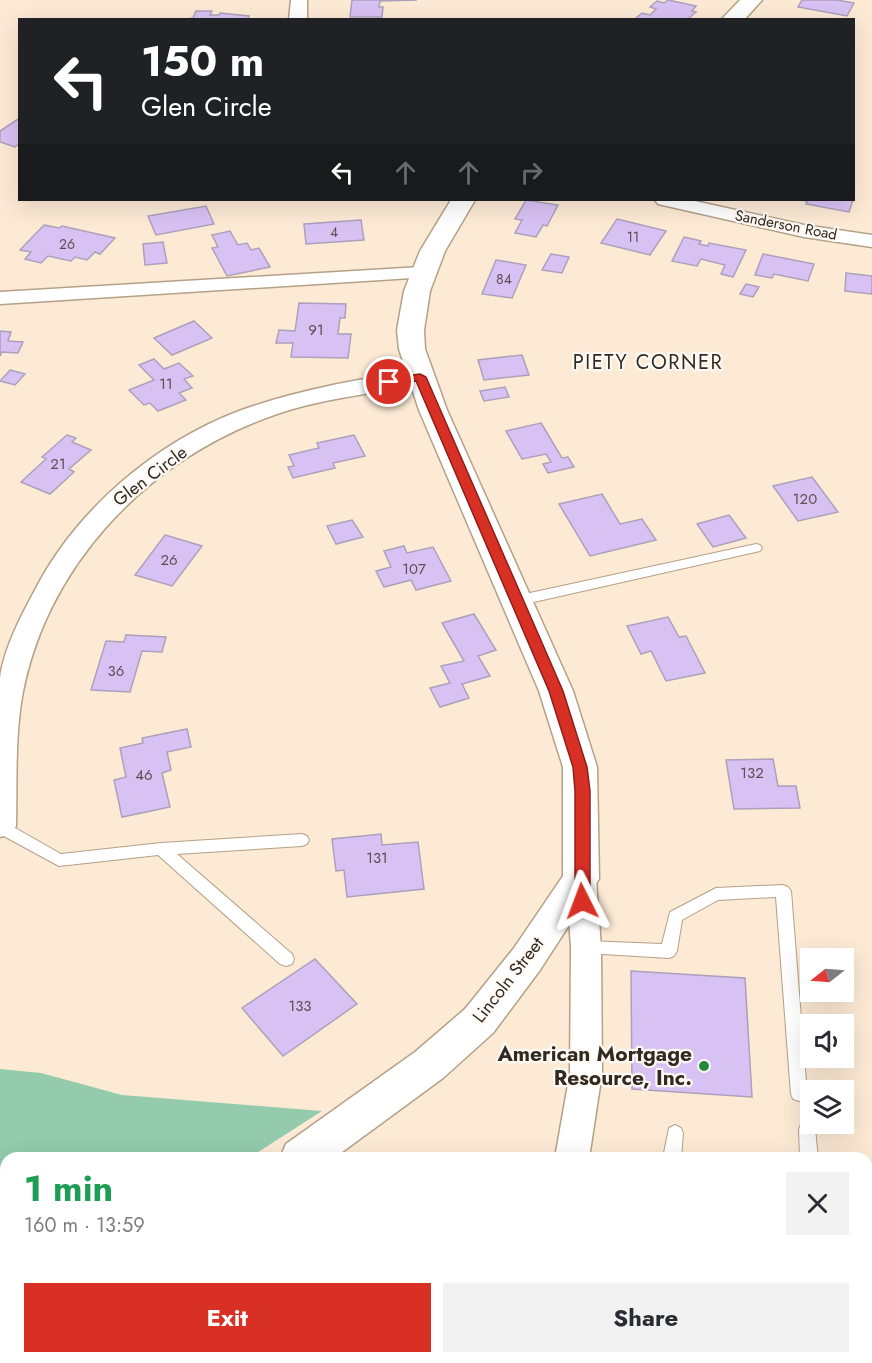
<!DOCTYPE html>
<html lang="en">
<head>
<meta charset="utf-8">
<style>
	body { margin:0; font-family:Jost,sans-serif; background:#f2f2f3; color:#2b2b33; height:100vh; display:flex; flex-direction:column; font-size:22px; white-space:nowrap }
	* { box-sizing:border-box; margin:0 }
	p { font-size:20px; color:#7c7c81 }
	.icon { flex:none; width:33px; height:33px; fill:none; stroke:currentColor; stroke-width:2; stroke-linecap:round; stroke-linejoin:round }
	.map { position:relative; flex:1; overflow:hidden }
	.panel { position:absolute; left:0px; top:1152px; width:873px; height:212px; display:flex; flex-direction:column; background:#fff; border-radius:18px 18px 0 0; box-shadow:0 6px 24px #0002 }
	.panel>* { flex:none }
	.hud { position:absolute; left:18px; top:18px; width:837px; height:183px; border-radius:0px; box-shadow:0 6px 24px #0002; background:#202124; color:#fff; overflow:hidden }
	.needle { width:39px; rotate:253deg }
	.tools { position:absolute; left:800px; top:948px; display:grid; gap:12px }
	.tools a { display:grid; place-items:center; width:54px; height:54px; border-radius:0px; background:#fff; box-shadow:0 6px 24px #0002; font-size:30px }
	.pin { position:absolute; display:grid; place-items:center; width:51px; height:51px; color:#fff; margin:-26px; border:3px solid #fff; border-radius:50%; box-shadow:0 2px 6px #0007 }
	.me { position:absolute; width:66px; margin:-33px; rotate:357deg; stroke-linejoin:round; filter:drop-shadow(0 0 4px #0008) }
	.turn { display:flex; align-items:center; gap:21px; height:126px; padding:0 24px; font-size:27px }
	.turn .icon { width:78px; height:78px; stroke-width:2.5 }
	.turn b { display:block; font-size:42px; line-height:51px }
	.lanes { display:flex; align-items:center; height:57px; padding:0 24px; background:#0003; justify-content:center; gap:30px; direction:ltr }
	.lanes .off { opacity:.35 }
	.round { display:grid; place-items:center; flex:none; width:63px; height:63px; border-radius:0px; background:#f2f2f3 }
	.summary { display:flex; align-items:center; justify-content:space-between; height:102px; padding:0 24px }
	h1 { font-size:36px; font-weight:700; line-height:45px; color:#1e9e55 }
	.primary-button { display:flex; gap:12px; margin-top:auto; padding:12px 24px }
	.primary-button a { flex:1; height:69px; border-radius:0px; background:#d93025; color:#fff; font-size:24px; font-weight:700; line-height:69px; text-align:center }
	.primary-button a+a { background:#f2f2f3; color:#2b2b33 }
	.map>svg:first-child { display:block }
	.forest { fill:#93cbac }
	.building { fill:#d8c2f4; stroke:#aca0bb; stroke-width:1.5 }
	.lines { fill:none; stroke-linecap:round; stroke-linejoin:round }
	.service-casing { stroke:#b5a088; stroke-width:2 }
	.minor-casing { stroke:#b5a088; stroke-width:3 }
	.tertiary-casing { stroke:#b5a088; stroke-width:3 }
	.service { fill:#fff; fill-rule:evenodd }
	.minor { fill:#fff; fill-rule:evenodd }
	.tertiary { fill:#fff; fill-rule:evenodd }
	.route { fill:#d93025; stroke:#8d1f18; stroke-width:1.5 }
	.poi-dot { fill:#258a3f; stroke:#fef9f4; stroke-width:2 }
	.labels { text-anchor:middle; stroke-width:4.5; stroke-linejoin:round; paint-order:stroke }
	.far-number-label { font-size:14px; fill:#5c5055 }
	.far-street-label { font-size:15px; fill:#322a20; stroke:#fef9f4 }
	.number-label { font-size:15px; fill:#5c5055 }
	.street-label { font-size:18px; fill:#322a20; stroke:#fef9f4 }
	.neighbourhood-label { font-size:20px; letter-spacing:1.5px; fill:#322a20; stroke:#fef9f4 }
	.near-poi-label { font-size:21px; font-weight:bold; fill:#322a20; stroke:#fef9f4; text-anchor:end }
</style>
</head>
<body>
<div class="map">
<svg width="872" height="1363" viewBox="0 0 872 1363">
	<rect width="100%" height="100%" fill="#fcead5"/>
	<!-- forest -->
	<path class="forest" d="M0,1069L41,1073L122,1095L322,1111L249,1158H6V1199L0,1195Z"/>
	<!-- building -->
	<path class="building" d="M352,0H417L380,1L379,7H383L382,17H350Z
		M668,0L696,6L692,11L696,12L687,20L635,19L642,13L650,15L656,9L650,7L657,1L664,3Z
		M802,0H837L854,3L847,16L798,7Z
		M196,11H212L210,15H219L220,13L249,16L248,20H179L193,18Z
		M20,118V143L15,147L0,142V131Z
		M526,200L558,205L547,226L543,225L536,237L515,233L522,220L515,219Z
		M800,200H853L849,212L806,204L807,201Z
		M206,206L214,224L156,235L148,216Z
		M617,219L666,231L650,255L601,243Z
		M361,220L364,240L306,244L304,224Z
		M44,225L59,228L62,226L115,238L100,254L95,252L87,260L75,257L71,261L48,256L41,263L25,259L31,252L20,250Z
		M230,231L238,245L247,243L251,250L259,248L270,267L227,276L212,248L218,247L212,235Z
		M684,237L701,241L699,244L708,246L709,243L746,250L733,277L721,274L725,265L701,259L697,266L672,261Z
		M163,242L167,263L145,265L143,244Z
		M551,254L569,257L562,273L542,270Z
		M763,254L814,264L808,281L774,274L772,278L755,275Z
		M496,260L526,265L512,298L482,294Z
		M846,273L872,276V294L845,291Z
		M746,284L759,287L753,297L740,294Z
		M299,303L346,304L345,318H340L338,334H351L348,358L291,357L293,343H276L279,330L295,331Z
		M194,321L212,338L172,355L154,338Z
		M0,331L11,332L8,341L23,342L18,353L2,352L0,356Z
		M522,355L529,375L484,380L478,360Z
		M154,359L164,369L179,363L193,376L184,379L192,388L179,393L186,400L158,411L150,403L144,405L129,390L154,380L139,365Z
		M10,370L25,374L15,385L0,381Z
		M505,387L509,397L484,401L480,391Z
		M541,423L562,458L568,457L574,467L548,473L543,464L551,462L546,454L522,459L506,431Z
		M67,435L76,438L72,442L91,450L69,469L74,472L50,494L21,482L46,459L42,457Z
		M354,435L365,456L333,463L335,468L293,478L288,467L294,466L289,455L319,448L317,443Z
		M812,477L838,512L798,521L773,486Z
		M602,494L620,524L642,519L656,540L590,556L559,504Z
		M729,515L746,538L713,547L697,524Z
		M352,520L363,537L336,544L327,526Z
		M165,535L202,546L172,586L135,575Z
		M404,546L407,553L433,547L451,581L416,590L411,580L384,587L376,571L391,567L384,551Z
		M474,614L496,650L478,656L490,676L462,684L469,698L440,707L430,688L450,683L441,666L464,661L442,623Z
		M668,617L679,637L686,636L705,673L666,681L651,651L641,654L627,626Z
		M126,635L166,637L162,652L142,651L130,692L91,690L106,641L124,642Z
		M187,729L191,747L167,752L171,770L162,773L170,807L122,817L114,780L126,777L120,748L143,743L142,738Z
		M773,759L778,786H796L800,808L734,809L726,760Z
		M381,834L382,845L418,842L424,889L347,897L344,870L336,871L332,839Z
		M315,959L357,1004L283,1056L242,1008Z
		M631,971L745,978L752,1097L632,1089Z
		M659,1358H717L725,1363H655Z"/>
	<g class="lines">
		<defs>
			<path id="service" d="M756,544L760,545L762,548L760,551L516,606L510,601L516,596Z
				M1,820L61,854L161,843L302,834L307,836L309,840L307,844L302,846L177,854L292,954L294,959L292,964L286,966L280,964L158,855L59,866L0,834Z
				M783,885L788,887L791,891L807,1094L805,1099L799,1101L793,1099L791,1094L776,897L718,900L682,920L677,951L674,956L669,958L586,953L581,952L578,947L581,942L586,941L662,944L670,912L716,888Z
				M807,1121L813,1124L815,1129L818,1158H800L799,1129L801,1124Z
				M675,1125L681,1128L683,1133L681,1158H663L669,1128Z
				M867,1210L872,1211V1227L867,1226Z
				M577,1358H603L605,1362L607,1358H626L624,1363H579Z"/>
			<path id="minor" d="M291,0H307V20H289Z
				M655,200H690L804,225L872,235V247L804,237L658,204Z
				M421,267L428,269L431,273L428,277L0,304V292Z
				M420,370L428,372L431,377L428,382C378,394 326,397 277,414C148,458 43,567 21,703C15,744 17,785 16,826L11,834L0,837C0,801 0,765 0,728C0,712 0,694 0,678C4,648 21,616 35,590C76,510 155,443 239,411C297,390 359,379 420,370Z
				M581,867L592,870L596,879L601,947L602,1073L589,1158H555L570,1073L571,947L566,879L570,870Z
				M479,1358H519L516,1363H476Z"/>
			<path id="tertiary" d="M740,0H762L744,20H721Z
				M451,200H475L445,251L430,291L424,330L425,349L447,410L573,691L597,767L599,879L540,970L493,1033L443,1078L334,1158H280L286,1144L415,1052L465,1009L514,948L563,876V767L539,691L419,410L399,349L397,330L404,291L420,251Z
				M6,1322V1358H23L17,1363H0V1324Z"/>
		</defs>
		<!-- service casing -->
		<use href="#service" class="service-casing"/>
		<!-- minor casing -->
		<use href="#minor" class="minor-casing"/>
		<!-- tertiary casing -->
		<use href="#tertiary" class="tertiary-casing"/>
		<!-- service -->
		<use href="#service" class="service"/>
		<!-- minor -->
		<use href="#minor" class="minor"/>
		<!-- tertiary -->
		<use href="#tertiary" class="tertiary"/>
	</g>
	<!-- route -->
	<path class="route" d="M420,374L426,377L563,691L587,767L590,791V901L588,906L582,908L577,906L575,901V791L573,767L549,691L416,381L389,385L384,382L389,378Z"/>
	<!-- markers -->
	<circle class="poi-dot" cx="704" cy="1066" r="6"/>
	<g class="labels">
		<!-- far-number labels -->
		<g class="far-number-label">
			<text x="334" y="237">4</text>
			<text x="633" y="242">11</text>
			<text x="67" y="249">26</text>
			<text x="504" y="284">84</text>
		</g>
		<!-- far-street labels -->
		<g class="far-street-label">
			<text transform="translate(786 225) rotate(11)" y="5">Sanderson Road</text>
		</g>
		<!-- number labels -->
		<g class="number-label">
			<text x="316" y="335">91</text>
			<text x="166" y="389">11</text>
			<text x="58" y="469">21</text>
			<text x="805" y="504">120</text>
			<text x="169" y="565">26</text>
			<text x="414" y="574">107</text>
			<text x="116" y="676">36</text>
			<text x="752" y="778">132</text>
			<text x="144" y="780">46</text>
			<text x="377" y="863">131</text>
			<text x="300" y="1011">133</text>
		</g>
		<!-- street labels -->
		<g class="street-label">
			<text transform="translate(150 476) rotate(-37)" y="6">Glen Circle</text>
			<text transform="translate(508 980) rotate(-52)" y="6">Lincoln Street</text>
		</g>
		<!-- neighbourhood labels -->
		<g class="neighbourhood-label">
			<text x="648" y="369">PIETY CORNER</text>
		</g>
		<!-- near-poi labels -->
		<g class="near-poi-label">
			<text x="692" y="1061">American Mortgage<tspan x="692" dy="24">Resource, Inc.</tspan></text>
		</g>
	</g>
</svg>
<div class="tools">
<a><svg class="needle" viewBox="-14 -14 28 28"><path d="M0-13l5 13h-10z" fill="#e53935"/><path d="M0 13l5-13h-10z" fill="#7c7c81"/></svg></a>
<a><svg class="icon" aria-label="sound" viewBox="0 0 24 24"><path d="M4 9h4l5-4v14l-5-4H4zM17 9q2 3 0 6"/></svg></a>
<a><svg class="icon" aria-label="layers" viewBox="0 0 24 24"><path d="M12 4l9 5-9 5-9-5zM3 14l9 5 9-5"/></svg></a>
</div>
<div class="pin" style="left:389px;top:382px;background:#d93025"><svg class="icon" aria-label="arrive" viewBox="0 0 24 24"><path d="M6 21V4h12l-3 4 3 4H6"/></svg></div>
<svg class="me" style="left:582px;top:901px" viewBox="-20 -20 40 40"><path d="M0-17L14 15 0 8-14 15z" fill="#d93025" stroke="#fff" stroke-width="4"/></svg>
<div class="hud">
<div class="turn"><svg class="icon" aria-label="left" viewBox="0 0 24 24"><path d="M17 20v-9H6M10 6l-5 5 5 5"/></svg><div><b>150 m</b>Glen Circle</div></div>
<div class="lanes"><svg class="icon" aria-label="left" viewBox="0 0 24 24"><path d="M17 20v-9H6M10 6l-5 5 5 5"/></svg><svg class="icon off" aria-label="ahead" viewBox="0 0 24 24"><path d="M12 20V5M6 11l6-6 6 6"/></svg><svg class="icon off" aria-label="ahead" viewBox="0 0 24 24"><path d="M12 20V5M6 11l6-6 6 6"/></svg><svg class="icon off" aria-label="right" viewBox="0 0 24 24"><path d="M7 20v-9h11M14 6l5 5-5 5"/></svg></div>
</div>
<section class="panel">
<div class="summary"><div><h1>1 min</h1><p>160 m · 13:59</p></div><a class="round"><svg class="icon" aria-label="close" viewBox="0 0 24 24"><path d="M6 6l12 12M18 6L6 18"/></svg></a></div>
<div class="primary-button"><a>Exit</a><a>Share</a></div>
</section>
</div>
</body>
</html>
